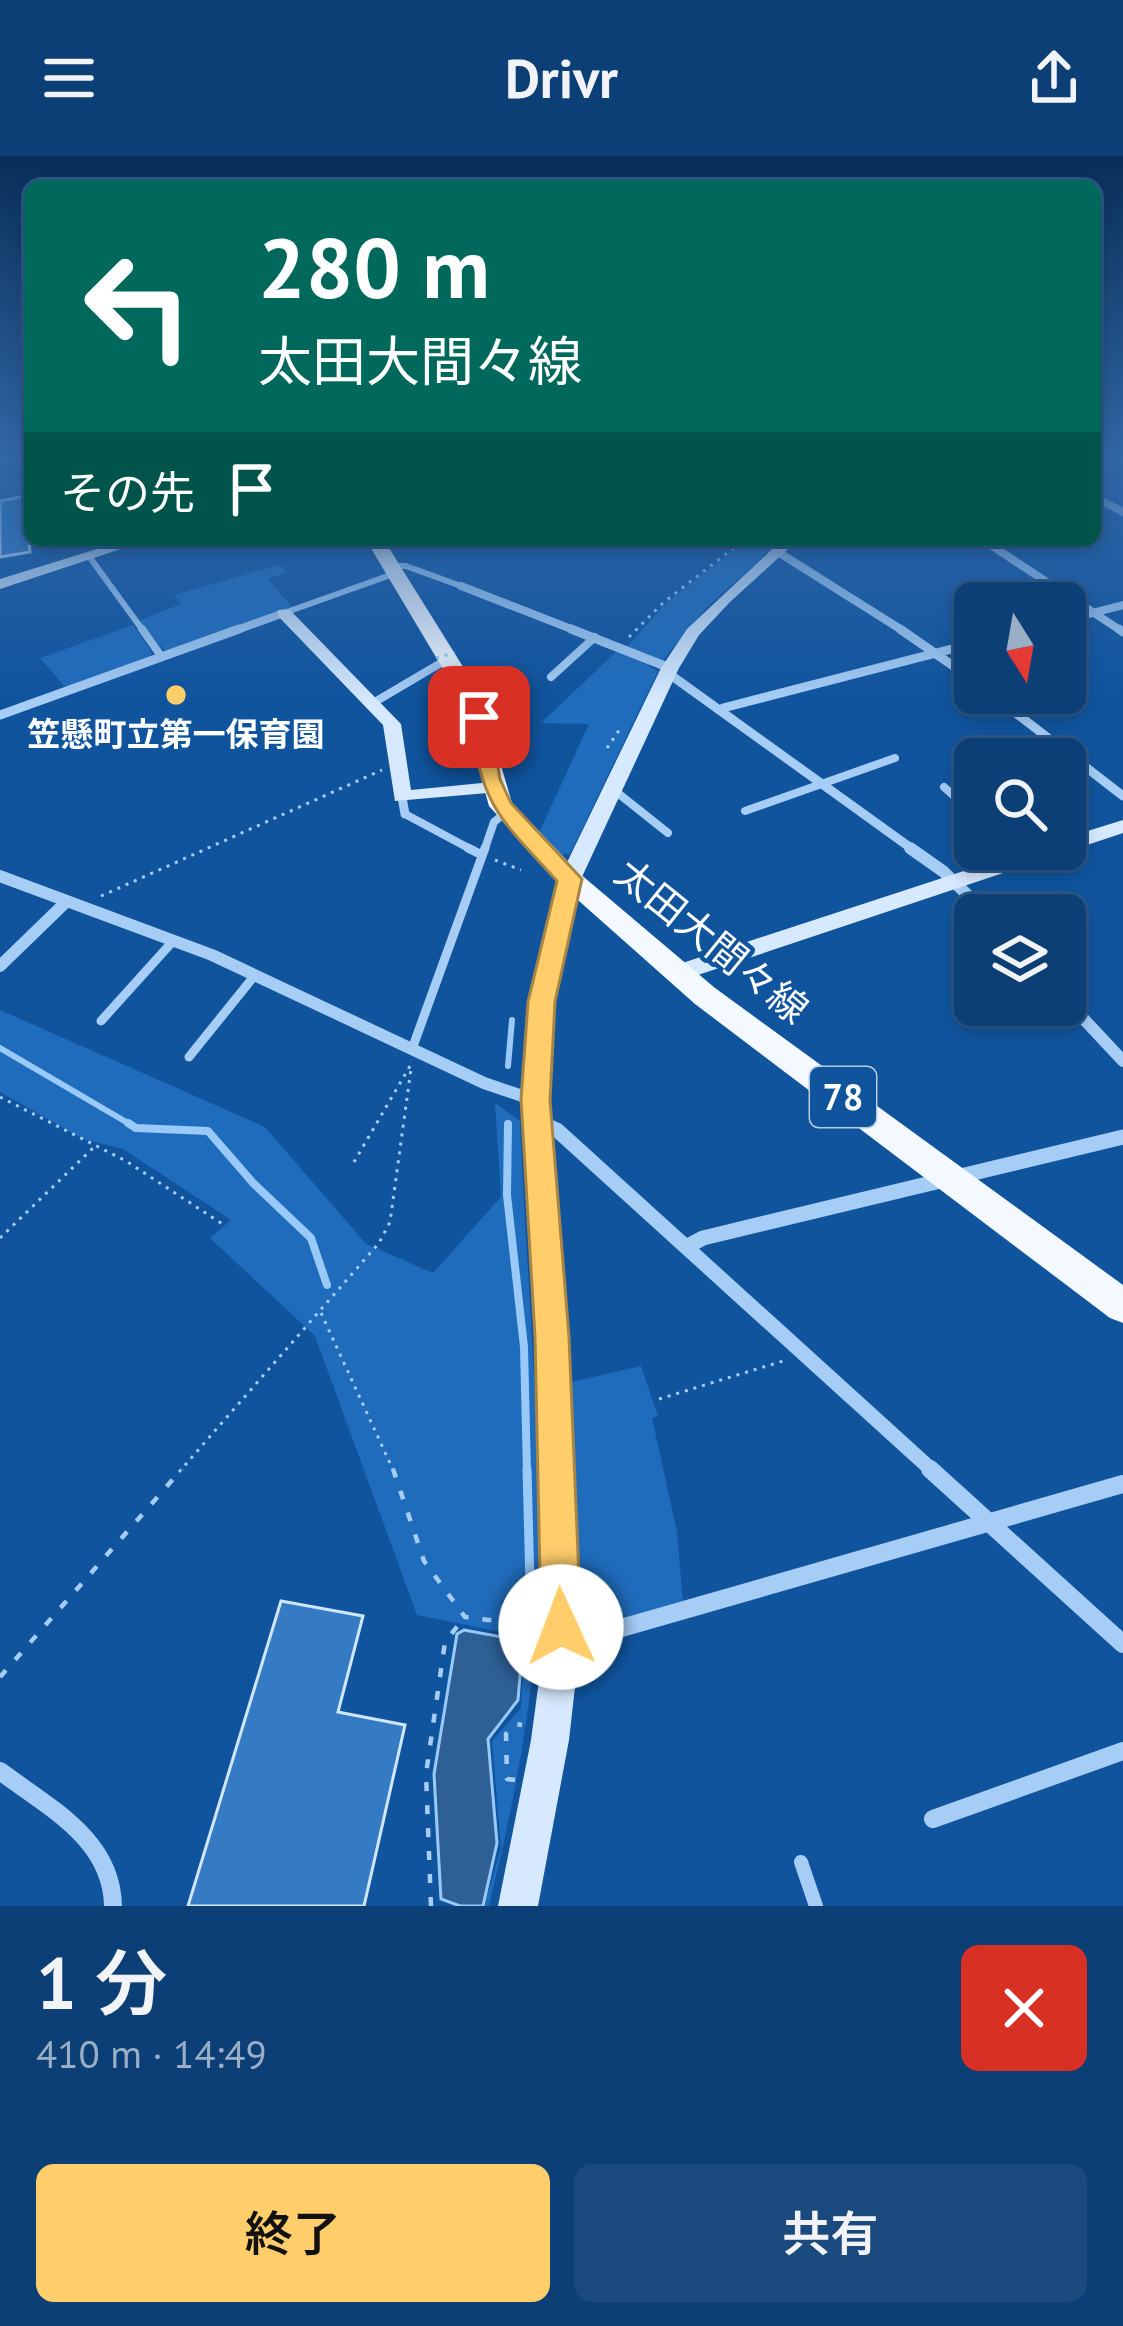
<!DOCTYPE html>
<html lang="ja">
<head>
<meta charset="utf-8">
<style>
	body { margin:0; font-family:"PT Sans","Noto Sans JP",sans-serif; background:#1a4a7e; color:#f1f3f6; height:100vh; display:flex; flex-direction:column; font-size:45px; white-space:nowrap }
	* { box-sizing:border-box; margin:0 }
	p { font-size:39px; color:#9aafc5 }
	.icon { flex:none; width:66px; height:66px; fill:none; stroke:currentColor; stroke-width:2; stroke-linecap:round; stroke-linejoin:round }
	.map { position:relative; height:1750px; overflow:hidden }
	.panel { display:flex; flex-direction:column; background:#0c3f76; flex:1 }
	.panel>* { flex:none }
	.hud { position:absolute; left:24px; top:24px; width:1077px; height:366px; border-radius:18px; box-shadow:0 6px 18px #0003,0 0 0 3px #2c5888; background:#00695c; color:#fff; overflow:hidden }
	.needle { width:78px; rotate:169deg }
	.fabs { position:absolute; left:954px; top:426px; display:grid; gap:24px }
	.fabs a { display:grid; place-items:center; width:132px; height:132px; border-radius:18px; background:#0c3f76; box-shadow:0 6px 18px #0003,0 0 0 3px #2c5888; font-size:60px }
	.pin { position:absolute; display:grid; place-items:center; width:102px; height:102px; color:#fff; margin:-51px; border-radius:24px; box-shadow:0 6px 18px #0006 }
	.me { position:absolute; width:132px; margin:-66px; rotate:358deg; stroke-linejoin:round; filter:drop-shadow(0 0 9px #0008) }
	.turn { display:flex; align-items:center; gap:42px; height:252px; padding:0 36px; font-size:54px }
	.turn .icon { width:156px; height:156px; stroke-width:2.5 }
	.turn b { display:block; font-size:84px; line-height:102px }
	.then { display:flex; align-items:center; height:114px; padding:0 36px; background:#0003; gap:24px; font-size:45px }
	.round { display:grid; place-items:center; flex:none; width:126px; height:126px; border-radius:18px; background:#1a4a7e }
	.head { display:flex; align-items:center; justify-content:space-between; height:204px; padding:0 36px }
	h1 { font-size:72px; font-weight:600; line-height:90px }
	.cta { display:flex; gap:24px; margin-top:auto; padding:24px 36px }
	.cta a { flex:1; height:138px; border-radius:18px; background:#ffcd6a; color:#111; font-size:48px; font-weight:600; line-height:138px; text-align:center }
	.cta a+a { background:#1a4a7e; color:#f1f3f6 }
	header { display:flex; justify-content:space-between; align-items:center; height:156px; padding:0 36px; background:#0c3f76; font-size:54px; font-weight:600 }
	.map>svg:first-child { display:block }
	.green { fill:#1f6cbc }
	.water { fill:#2e6096; stroke:#98c9f8; stroke-width:3 }
	.lines { fill:none; stroke-linecap:round; stroke-linejoin:round }
	.stream-far2 { stroke:#98c9f8; stroke-width:6 }
	.stream-far1 { stroke:#98c9f8; stroke-width:8 }
	.stream { stroke:#98c9f8; stroke-width:9 }
	.building { fill:#347bc4; stroke:#cfe6fe; stroke-width:3 }
	.path-far1 { stroke:#a6cdf5; stroke-width:3; stroke-dasharray:3 6; stroke-linecap:butt }
	.path { stroke:#a6cdf5; stroke-width:4.5; stroke-dasharray:9 14; stroke-linecap:butt }
	.lane-far3 { stroke:#a6cdf5; stroke-width:6 }
	.lane-far2 { stroke:#a6cdf5; stroke-width:8 }
	.lane-far1 { stroke:#a6cdf5; stroke-width:9 }
	.lane { stroke:#a6cdf5; stroke-width:14 }
	.street-far4 { stroke:#a6cdf5; stroke-width:8 }
	.street-far3 { stroke:#a6cdf5; stroke-width:9 }
	.street-far2 { stroke:#a6cdf5; stroke-width:12 }
	.street-far1 { stroke:#a6cdf5; stroke-width:15 }
	.street { stroke:#a6cdf5; stroke-width:18 }
	.secondary { fill:#d6e9fe; fill-rule:evenodd }
	.primary { fill:#f4f9ff; fill-rule:evenodd }
	.path-bridge { stroke:#a6cdf5; stroke-width:3; stroke-dasharray:3 6; stroke-linecap:butt }
	.route { fill:#ffcd6a; stroke:#a68545; stroke-width:3 }
	.poi-dot { fill:#ffcd6a; stroke:#10549e; stroke-width:4.5 }
	.labels { text-anchor:middle; stroke-width:9; stroke-linejoin:round; paint-order:stroke }
	.far-poi-label { font-size:33px; font-weight:bold; fill:#fff; stroke:#10549e }
	.shield { fill:#10549e; stroke:#b7cce2; stroke-width:3 }
	.shield-label { font-size:36px; font-weight:bold; fill:#fff }
	.street-label { font-size:39px; fill:#fff; stroke:#10549e }
</style>
</head>
<body>
<header><svg class="icon" aria-label="menu" viewBox="0 0 24 24"><path d="M4 6h16M4 12h16M4 18h16"/></svg>Drivr<svg class="icon" aria-label="share" viewBox="0 0 24 24"><path d="M12 15V3M7 8l5-5 5 5M5 13v7h14v-7"/></svg></header>
<div class="map">
<svg width="1123" height="1750" viewBox="0 0 1123 1750">
	<rect width="100%" height="100%" fill="#10549e"/>
	<!-- green -->
	<path class="green" d="M747,384H781L706,452L662,505L627,491L666,447Z
		M280,409L286,416L268,423L292,451L166,496L138,465L181,448L174,439Z
		M133,469L152,497L148,502L66,532L40,502Z
		M619,493L658,515L570,698L555,699L537,681L589,568L541,567Z
		M0,854L265,971L366,1088L433,1117L501,1041L495,947L520,965C527,1141 547,1321 534,1497C527,1583 509,1667 489,1750H484L501,1692L492,1585L521,1552L525,1481L417,1459L315,1180L210,1082L231,1064L123,993L83,983L0,936Z
		M641,1210L658,1260L652,1262L677,1376L683,1446L583,1475L573,1463L567,1227Z"/>
	<!-- water -->
	<path class="water" d="M464,1474L523,1485L518,1544L488,1583L497,1687L483,1750H460L441,1743L434,1618L457,1478Z"/>
	<g class="lines">
		<!-- stream-far2 -->
		<path class="stream-far2" d="M0,892L133,970
			M508,910L512,864"/>
		<!-- stream-far1 -->
		<path class="stream-far1" d="M128,967L136,972L208,975L253,1027L311,1082L327,1129
			M508,968L507,1039L524,1191L527,1316"/>
		<!-- stream -->
		<path class="stream" d="M527,1313L530,1428"/>
	</g>
	<!-- building -->
	<path class="building" d="M25,340L30,396L0,401V345Z
		M281,1445L363,1460L338,1556L405,1569L364,1750H188Z"/>
	<g class="lines">
		<!-- path-far1 -->
		<path class="path-far1" d="M629,481L664,446L744,384
			M607,592L620,573
			M495,704L521,714
			M101,740L382,614
			M0,941L126,1005L224,1069
			M354,1006L410,910
			M0,1082L93,992
			M321,1157L394,1316
			M659,1243L783,1205
			M179,1316L379,1087L390,1066L411,913"/>
		<!-- path -->
		<path class="path" d="M393,1313L424,1405L465,1461L536,1470
			M0,1521L182,1313
			M515,1624L507,1623L506,1578L515,1568L522,1569
			M431,1750L426,1618L445,1486L464,1462"/>
		<!-- lane-far3 -->
		<path class="lane-far3" d="M91,403L144,476
			M392,410H406L461,430
			M284,457L396,417"/>
		<!-- lane-far2 -->
		<path class="lane-far2" d="M142,473L161,500
			M551,521L595,481
			M373,547L446,504
			M944,631L975,659
			M614,634L668,677
			M745,655L895,602
			M405,658L474,695
			M484,695L494,666L505,657"/>
		<!-- lane-far1 -->
		<path class="lane-far1" d="M468,692L482,699
			M101,865L174,784
			M412,893L485,692
			M189,901L255,819"/>
		<!-- lane -->
		<path class="lane" d="M801,1706L816,1750"/>
		<!-- street-far4 -->
		<path class="street-far4" d="M1095,341L1123,356
			M983,384L1123,476
			M778,396L905,476
			M461,430L579,476
			M1065,464L1123,449
			M231,476L284,457"/>
		<!-- street-far3 -->
		<path class="street-far3" d="M571,473L670,512
			M900,473L975,525
			M1119,473L1123,476
			M668,517L915,695
			M990,537L1123,640
			M723,552L975,487
			M0,559L239,473
			M402,641L405,658"/>
		<!-- street-far2 -->
		<path class="street-far2" d="M910,692L944,716L988,759
			M0,720L212,799L484,927L534,944
			M0,810L67,745
			M1065,843L1123,905
			M537,965L548,970"/>
		<!-- street-far1 -->
		<path class="street-far1" d="M541,967L557,974L934,1316
			M686,1091L703,1082L1123,981"/>
		<!-- street -->
		<path class="street" d="M930,1313L1123,1488
			M569,1487L1123,1328
			M0,1615C48,1651 112,1683 113,1750
			M933,1663L1123,1595"/>
		<!-- secondary -->
		<path class="secondary" d="M126,384H148L0,433V423Z
			M782,384H798L730,446L699,479L679,512L581,723L557,819L548,944L567,1181L580,1487L569,1584L538,1750H498L531,1584L544,1487L537,1181L522,944L535,819L559,723L661,512L687,473Z
			M278,454H290L401,568L411,634L492,626L502,632L499,636L395,645L383,569L278,460Z
			M1123,664V677L686,823H670L667,817L670,811L1031,693H1065V682Z"/>
		<!-- primary -->
		<path class="primary" d="M366,384H384L480,538L512,647L579,717L715,832L1123,1129V1167L1110,1162L695,848L561,729L489,650L458,538Z"/>
		<!-- path-bridge -->
		<path class="path-bridge" d="M436,502L455,497"/>
	</g>
	<!-- sky -->
	<linearGradient id="sky" x2="0" y2="1"><stop stop-color="#092e57"/><stop offset="0.55" stop-color="#3167a6"/><stop offset="1" stop-color="#3167a6" stop-opacity="0"/></linearGradient>
	<rect width="1123" height="546" fill="url(#sky)"/>
	<!-- route -->
	<path class="route" d="M479,555L489,561L500,623L511,647L582,723L555,846L550,944L569,1181L581,1471L576,1485L561,1491L547,1485L541,1471L535,1181L521,944L528,846L557,725C496,658 484,653 469,561Z"/>
	<!-- markers -->
	<circle class="poi-dot" cx="176" cy="539" r="12"/>
	<g class="labels">
		<!-- far-poi labels -->
		<g class="far-poi-label">
			<text x="176" y="590">笠懸町立第一保育園</text>
		</g>
		<!-- shield labels -->
		<rect class="shield" x="810" y="911" width="66" height="60" rx="9"/>
		<g class="shield-label">
			<text x="843" y="954">78</text>
		</g>
		<!-- street labels -->
		<g class="street-label">
			<text transform="translate(712 785) rotate(39)" y="14">太田大間々線</text>
		</g>
	</g>
</svg>
<div class="fabs">
<a><svg class="needle" viewBox="-14 -14 28 28"><path d="M0-13l5 13h-10z" fill="#e53935"/><path d="M0 13l5-13h-10z" fill="#9aafc5"/></svg></a>
<a><svg class="icon" aria-label="search" viewBox="0 0 24 24"><circle cx="10" cy="10" r="6"/><path d="M15 15l6 6"/></svg></a>
<a><svg class="icon" aria-label="layers" viewBox="0 0 24 24"><path d="M12 4l9 5-9 5-9-5zM3 14l9 5 9-5"/></svg></a>
</div>
<div class="pin" style="left:479px;top:561px;background:#d93025"><svg class="icon" aria-label="arrive" viewBox="0 0 24 24"><path d="M6 21V4h12l-3 4 3 4H6"/></svg></div>
<svg class="me" style="left:561px;top:1471px" viewBox="-20 -20 40 40"><circle r="19" fill="#fff"/><path d="M0-13L10 11 0 6-10 11z" fill="#ffcd6a"/></svg>
<div class="hud">
<div class="turn"><svg class="icon" aria-label="left" viewBox="0 0 24 24"><path d="M17 20v-9H6M10 6l-5 5 5 5"/></svg><div><b>280 m</b>太田大間々線</div></div>
<div class="then">その先<svg class="icon" aria-label="arrive" viewBox="0 0 24 24"><path d="M6 21V4h12l-3 4 3 4H6"/></svg></div>
</div>
</div>
<section class="panel">
<div class="head"><div><h1>1 分</h1><p>410 m · 14:49</p></div><a class="round" style="background:#d93025;color:#fff"><svg class="icon" aria-label="close" viewBox="0 0 24 24"><path d="M6 6l12 12M18 6L6 18"/></svg></a></div>
<div class="cta"><a>終了</a><a>共有</a></div>
</section>
</body>
</html>
